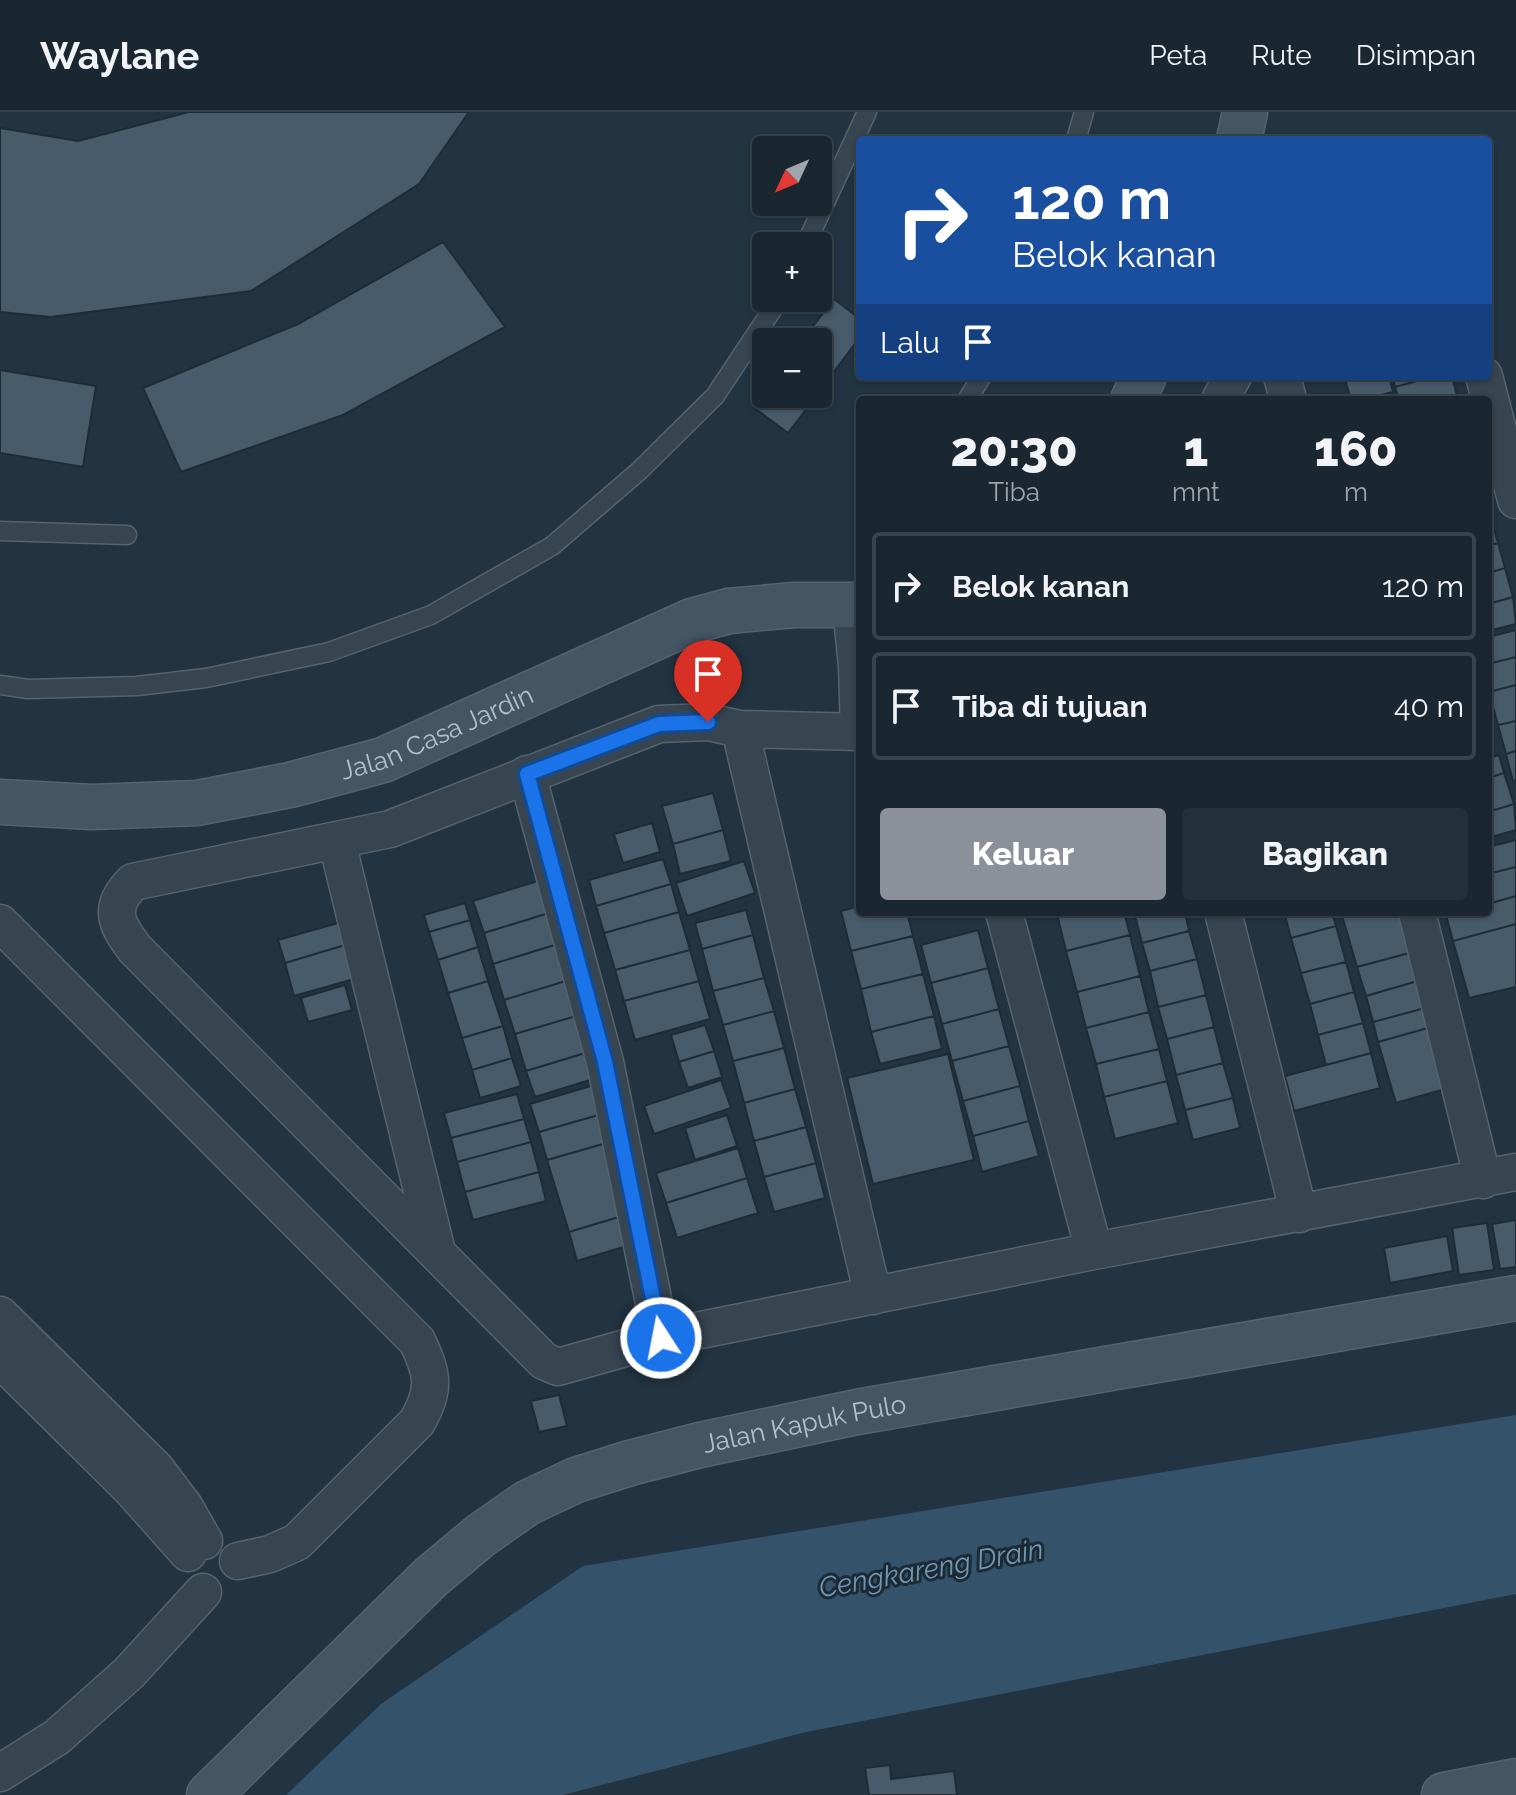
<!DOCTYPE html>
<html lang="id">
<head>
<meta charset="utf-8">
<style>
	body { margin:0; font-family:Raleway,sans-serif; background:#232f39; color:#f1f3f6; height:100vh; display:flex; flex-direction:column; font-size:30px; white-space:nowrap }
	* { box-sizing:border-box; margin:0 }
	p { font-size:26px; color:#9fa5ab }
	.icon { flex:none; width:44px; height:44px; fill:none; stroke:currentColor; stroke-width:2; stroke-linecap:round; stroke-linejoin:round }
	.map { position:relative; flex:1; overflow:hidden }
	.drawer { position:absolute; left:856px; top:284px; width:636px; height:520px; display:flex; flex-direction:column; background:#1a2731; border-radius:8px; box-shadow:0 2px 6px #0004,0 0 0 2px #38444d }
	.drawer>* { flex:none }
	.banner { position:absolute; left:856px; top:24px; width:636px; height:244px; border-radius:8px; box-shadow:0 2px 6px #0004,0 0 0 2px #38444d; background:#1a4fa0; color:#fff; overflow:hidden }
	.needle { width:52px; rotate:226deg }
	.buttons { position:absolute; left:752px; top:24px; display:grid; gap:16px }
	.buttons a { display:grid; place-items:center; width:80px; height:80px; border-radius:8px; background:#1a2731; box-shadow:0 2px 6px #0004,0 0 0 2px #38444d; font-size:40px }
	.pin { position:absolute; display:grid; place-items:center; width:68px; height:68px; color:#fff; margin:-82px -34px; border-radius:50% 50% 50% 0; rotate:-45deg; box-shadow:0 0 8px #0007 }
	.pin .icon { rotate:45deg }
	.me { position:absolute; width:88px; margin:-44px; rotate:349deg; stroke-linejoin:round; filter:drop-shadow(0 0 6px #0008) }
	.turn { display:flex; align-items:center; gap:28px; height:168px; padding:0 24px; font-size:36px }
	.turn .icon { width:104px; height:104px; stroke-width:2.5 }
	.turn b { display:block; font-size:56px; line-height:68px }
	.then { display:flex; align-items:center; height:76px; padding:0 24px; background:#0003; gap:16px; font-size:30px }
	.eta { display:flex; justify-content:space-evenly; align-items:center; height:136px; text-align:center }
	.eta b { font-size:48px; font-weight:800; line-height:56px }
	.button { display:flex; gap:16px; margin-top:auto; padding:16px 24px }
	.button a { flex:1; height:92px; border-radius:8px; background:#8c9099; color:#fff; font-size:32px; font-weight:800; line-height:92px; text-align:center }
	.button a+a { background:#232f39; color:#f1f3f6 }
	ul { padding:0; list-style:none }
	li { display:flex; align-items:center; gap:24px; height:108px; margin:0 16px 12px; padding:0 8px; border:4px solid #38444d; border-radius:8px }
	li div { flex:1 }
	li b { display:block; font-size:30px }
	li em { font-style:normal }
	header { display:flex; align-items:center; gap:48px; box-sizing:border-box; height:112px; padding:0 40px; background:#1a2731; border-bottom:2px solid #38444d }
	header strong { font-size:38px }
	nav { display:flex; gap:44px; margin-inline-start:auto; font-size:28px }
	.map>svg:first-child { display:block }
	.water { fill:#34526a }
	.building { fill:#485b6b; stroke:#1e2c38; stroke-width:2 }
	.lines { fill:none; stroke-linecap:round; stroke-linejoin:round }
	.lane-casing { stroke:#55636e; stroke-width:21 }
	.street-casing { stroke:#55636e; stroke-width:39 }
	.secondary-casing { stroke:#55636e; stroke-width:47 }
	.lane { stroke:#374551; stroke-width:18 }
	.street { stroke:#374551; stroke-width:36 }
	.secondary { stroke:#445564; stroke-width:44 }
	.route-casing { stroke:#114b97; stroke-width:20 }
	.route { stroke:#1a73e8; stroke-width:14 }
	.labels { text-anchor:middle; stroke-width:6; stroke-linejoin:round; paint-order:stroke }
	.street-label { font-size:26px; fill:#b3c0cb; stroke:#1c2a36 }
	.water-label { font-size:28px; font-style:italic; fill:#7096b2; stroke:#1c2a36 }
</style>
</head>
<body>
<header>
<strong>Waylane</strong>
<nav><a>Peta</a><a>Rute</a><a>Disimpan</a></nav>
</header>
<div class="map">
<svg width="1516" height="1683" viewBox="0 0 1516 1683">
	<rect width="100%" height="100%" fill="#223441"/>
	<!-- water -->
	<path class="water" d="M1516,1303V1482L806,1620L563,1683H286L381,1592L583,1454Z"/>
	<!-- building -->
	<path class="building" d="M189,0H469L419,72L251,179L51,205L0,200V16L78,29Z
		M443,130L505,215L343,303L181,360L143,276L298,212Z
		M834,187L860,207V225L818,281V230H801Z
		M0,258L96,274L83,355L0,341Z
		M1344,264H1389L1393,280L1362,288H1351Z
		M1392,264H1435L1395,275Z
		M1435,264H1452L1458,288H1399L1395,275Z
		M766,277V282H818L788,321L753,295Z
		M1488,403H1490L1498,431L1488,434Z
		M1498,431L1505,456L1488,461V434Z
		M1505,456L1513,485L1488,492V461Z
		M1513,485L1516,512L1488,519V492Z
		M1516,518V545L1488,552V525Z
		M1516,545V573L1489,580L1488,552Z
		M1516,573V609L1498,613L1489,580Z
		M1516,609V639L1506,642L1498,613Z
		M1516,639V668L1513,669L1506,642Z
		M1499,643L1504,661L1488,666V646Z
		M1504,661L1514,692L1488,700V666Z
		M713,681L723,718L673,732L662,694Z
		M1514,692L1516,718L1488,726V700Z
		M652,711L660,740L623,751L614,722Z
		M723,718L731,749L680,762L673,732Z
		M1516,728V755L1488,762V735Z
		M663,747L671,772L596,794L589,768Z
		M744,749L755,781L687,804L676,771Z
		M1516,755V784L1488,792V762Z
		M541,768L552,800L484,821L473,789Z
		M671,772L679,800L604,821L596,794Z
		M1516,784V812L1453,829L1446,803L1458,800H1488V792Z
		M465,791L470,808L429,820L424,803Z
		M860,794V800H907L913,824L851,839L841,799Z
		M746,798L753,823L702,837L695,811Z
		M552,800L561,831L493,852L484,821Z
		M679,800L690,838L615,858L604,821Z
		M1065,800H1124L1130,823L1066,839L1057,802Z
		M1134,800H1185L1189,819L1142,831Z
		M1284,800H1332L1336,814L1291,826Z
		M1341,800H1402L1413,840L1357,855Z
		M470,808L478,835L438,848L429,820Z
		M338,811L345,833L285,851L278,828Z
		M1516,812V875L1469,886L1453,829Z
		M1336,814L1346,850L1301,861L1291,826Z
		M978,818L988,856L931,871L921,833Z
		M1189,819L1197,847L1150,859L1142,831Z
		M753,823L764,866L713,879L702,837Z
		M1130,823L1140,864L1077,880L1066,839Z
		M913,824L923,862L861,877L851,839Z
		M561,831L572,867L504,888L493,852Z
		M345,833L354,867L294,884L285,851Z
		M478,835L488,869L448,881L438,848Z
		M690,838L699,869L624,889L615,858Z
		M1413,840L1421,868L1366,884L1357,855Z
		M1197,847L1206,883L1158,895L1150,859Z
		M1346,850L1354,880L1310,892L1301,861Z
		M988,856L999,897L942,912L931,871Z
		M923,862L934,904L871,920L861,877Z
		M1140,864L1149,900L1086,916L1077,880Z
		M764,866L774,899L723,913L713,879Z
		M572,867L583,902L515,922L504,888Z
		M1421,868L1429,895L1373,910L1366,884Z
		M488,869L503,914L462,926L448,881Z
		M699,869L710,907L635,928L624,889Z
		M345,873L352,898L308,910L301,886Z
		M1354,880L1363,911L1318,923L1310,892Z
		M1206,883L1214,915L1167,927L1158,895Z
		M1429,895L1435,914L1378,930L1373,910Z
		M999,897L1009,934L952,949L942,912Z
		M774,899L784,936L733,949L723,913Z
		M1149,900L1159,937L1096,952L1086,916Z
		M583,902L595,938L526,959L515,922Z
		M934,904L942,937L880,952L871,920Z
		M1363,911L1371,941L1326,953L1318,923Z
		M705,913L714,939L679,950L671,923Z
		M503,914L512,946L472,958L462,926Z
		M1435,914L1452,975L1396,991L1378,930Z
		M1214,915L1223,951L1176,963L1167,927Z
		M1009,934L1020,974L963,989L952,949Z
		M784,936L795,977L744,991L733,949Z
		M1159,937L1167,969L1104,985L1096,952Z
		M595,938L603,964L535,985L526,959Z
		M714,939L722,965L688,976L679,950Z
		M1371,941L1380,976L1294,999L1285,964Z
		M948,942L974,1048L873,1072L847,966Z
		M512,946L521,974L480,986L472,958Z
		M1223,951L1233,986L1185,998L1176,963Z
		M721,968L731,996L654,1022L644,994Z
		M1167,969L1178,1011L1115,1027L1104,985Z
		M594,973L602,1002L539,1020L530,992Z
		M1020,974L1029,1009L973,1024L963,989Z
		M795,977L806,1015L754,1029L744,991Z
		M517,982L524,1007L451,1026L444,1001Z
		M1233,986L1240,1016L1193,1028L1185,998Z
		M602,1002L610,1030L547,1048L539,1020Z
		M727,1003L737,1034L695,1048L685,1016Z
		M524,1007L531,1030L457,1050L451,1026Z
		M1029,1009L1039,1044L982,1060L973,1024Z
		M806,1015L816,1051L764,1065L754,1029Z
		M531,1030L539,1060L465,1080L457,1050Z
		M610,1030L632,1101L569,1120L547,1048Z
		M738,1036L747,1066L666,1091L656,1061Z
		M816,1051L825,1086L774,1100L764,1065Z
		M539,1060L546,1089L473,1108L465,1080Z
		M747,1066L758,1101L677,1126L666,1091Z
		M632,1101L640,1130L577,1149L569,1120Z
		M1516,1108V1155L1500,1157L1492,1112Z
		M1487,1111L1494,1158L1459,1163L1452,1116Z
		M1447,1124L1453,1159L1390,1171L1384,1136Z
		M559,1283L567,1314L539,1320L531,1289Z
		M890,1653L891,1667L954,1659L957,1683H869L865,1656Z"/>
	<g class="lines">
		<defs>
			<path id="lane" d="M1076,28L1084,0
				M805,134L867,0
				M967,288L982,264
				M0,419L127,423
				M0,573L28,577L137,574L206,566L329,540L431,503L552,434L639,359L715,284L780,186"/>
			<path id="street" d="M1282,264L1288,288
				M1484,264L1516,388
				M1220,288L1233,264
				M851,495L857,554L859,620
				M740,617L873,1184
				M860,620L740,617L708,610L659,612L390,717L133,770C108,795 115,811 135,837L544,1249L558,1255L661,1226L1094,1139L1516,1060
				M527,662L605,950L661,1226
				M337,730L437,1140
				M1004,800L1094,1139
				M1223,800L1299,1102
				M1417,800L1483,1068
				M0,811L417,1229C433,1262 436,1277 417,1310L297,1430L270,1442L238,1449
				M0,1203L156,1357L184,1394L204,1429
				M0,1247L131,1377L188,1441
				M0,1661L57,1625L129,1561L203,1480"/>
			<g id="secondary">
				<path d="M1239,28L1245,0"/>
				<path d="M1133,288L1144,264"/>
				<path id="s1" d="M0,690L92,695L197,691L290,673L383,648L692,509L729,499L794,493H860"/>
				<path id="s2" d="M209,1683L431,1465L480,1424L527,1391L576,1368L630,1351L700,1333L857,1300L1516,1186"/>
				<path d="M1444,1683L1516,1669"/>
			</g>
		</defs>
		<!-- lane casing -->
		<use href="#lane" class="lane-casing"/>
		<!-- street casing -->
		<use href="#street" class="street-casing"/>
		<!-- secondary casing -->
		<use href="#secondary" class="secondary-casing"/>
		<!-- lane -->
		<use href="#lane" class="lane"/>
		<!-- street -->
		<use href="#street" class="street"/>
		<!-- secondary -->
		<use href="#secondary" class="secondary"/>
	</g>
	<g class="lines">
		<defs>
			<path id="route" d="M661,1226L605,950L527,662L659,612L708,610"/>
		</defs>
		<!-- route casing -->
		<use href="#route" class="route-casing"/>
		<!-- route -->
		<use href="#route" class="route"/>
	</g>
	<g class="labels">
		<!-- street labels -->
		<g class="street-label">
			<text dy="9" stroke="none"><textPath href="#s1" startOffset="448">Jalan Casa Jardin</textPath></text>
			<text dy="9" stroke="none"><textPath href="#s2" startOffset="722">Jalan Kapuk Pulo</textPath></text>
		</g>
		<!-- water labels -->
		<g class="water-label">
			<text transform="translate(931 1456) rotate(-10)" y="10">Cengkareng Drain</text>
		</g>
	</g>
</svg>
<div class="buttons">
<a><svg class="needle" viewBox="-14 -14 28 28"><path d="M0-13l5 13h-10z" fill="#e53935"/><path d="M0 13l5-13h-10z" fill="#9fa5ab"/></svg></a>
<a>+</a>
<a>−</a>
</div>
<div class="pin" style="left:708px;top:610px;background:#d93025"><svg class="icon" aria-label="arrive" viewBox="0 0 24 24"><path d="M6 21V4h12l-3 4 3 4H6"/></svg></div>
<svg class="me" style="left:661px;top:1226px" viewBox="-20 -20 40 40"><circle r="17" fill="#1a73e8" stroke="#fff" stroke-width="3"/><path d="M0-11L8 9 0 5-8 9z" fill="#fff"/></svg>
<div class="banner">
<div class="turn"><svg class="icon" aria-label="right" viewBox="0 0 24 24"><path d="M7 20v-9h11M14 6l5 5-5 5"/></svg><div><b>120 m</b>Belok kanan</div></div>
<div class="then">Lalu<svg class="icon" aria-label="arrive" viewBox="0 0 24 24"><path d="M6 21V4h12l-3 4 3 4H6"/></svg></div>
</div>
<section class="drawer">
<div class="eta">
<div><b>20:30</b><p>Tiba</p></div>
<div><b>1</b><p>mnt</p></div>
<div><b>160</b><p>m</p></div>
</div>
<ul>
<li><svg class="icon" aria-label="right" viewBox="0 0 24 24"><path d="M7 20v-9h11M14 6l5 5-5 5"/></svg><div><b>Belok kanan</b></div><em>120 m</em></li>
<li><svg class="icon" aria-label="arrive" viewBox="0 0 24 24"><path d="M6 21V4h12l-3 4 3 4H6"/></svg><div><b>Tiba di tujuan</b></div><em>40 m</em></li>
</ul>
<div class="button"><a>Keluar</a><a>Bagikan</a></div>
</section>
</div>
</body>
</html>
